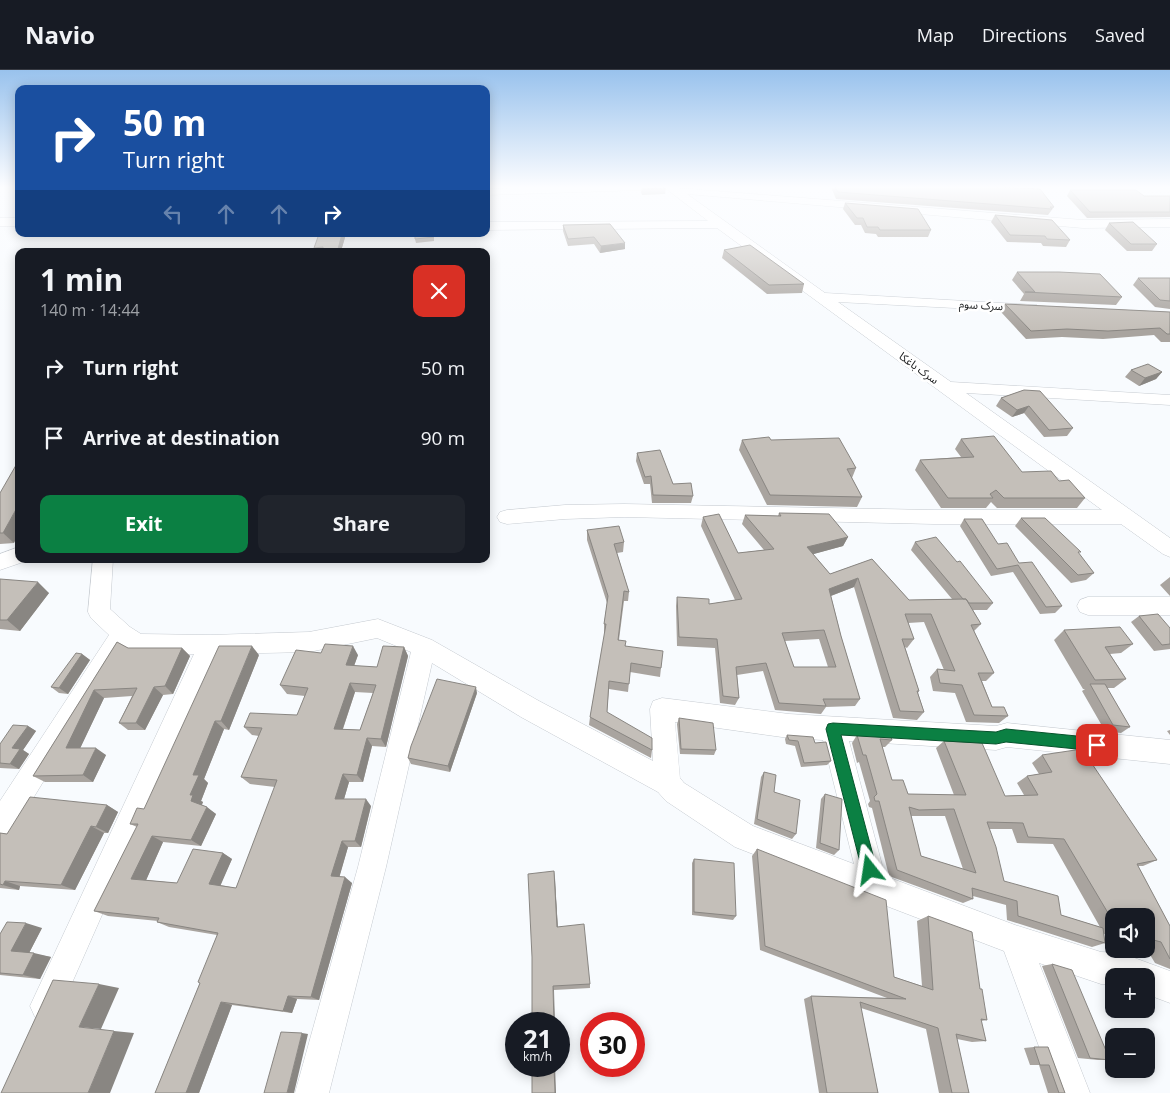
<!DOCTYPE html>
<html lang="en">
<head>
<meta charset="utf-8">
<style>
	body { margin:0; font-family:"Open Sans","Noto Sans Arabic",sans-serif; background:#20242c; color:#f1f3f6; height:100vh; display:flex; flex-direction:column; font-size:19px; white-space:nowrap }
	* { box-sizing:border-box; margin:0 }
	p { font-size:16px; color:#9ea1a6 }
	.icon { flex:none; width:28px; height:28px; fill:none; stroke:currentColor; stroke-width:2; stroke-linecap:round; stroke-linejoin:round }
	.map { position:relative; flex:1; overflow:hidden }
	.side { position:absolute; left:15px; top:178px; width:475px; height:315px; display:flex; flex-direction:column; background:#171b24; border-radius:10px; box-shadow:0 2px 12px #0003 }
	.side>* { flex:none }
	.top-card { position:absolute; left:15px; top:15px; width:475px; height:152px; border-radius:10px; box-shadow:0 2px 12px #0003; background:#1a4fa0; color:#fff; overflow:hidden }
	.fabs { position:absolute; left:1105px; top:838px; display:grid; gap:10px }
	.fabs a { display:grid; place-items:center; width:50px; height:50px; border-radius:10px; background:#171b24; box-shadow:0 2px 12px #0003; font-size:25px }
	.speed { position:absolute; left:505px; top:942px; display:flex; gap:10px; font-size:25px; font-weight:700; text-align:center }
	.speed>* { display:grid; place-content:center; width:65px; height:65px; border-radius:50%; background:#171b24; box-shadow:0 2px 12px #0003; line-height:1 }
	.speed small { font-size:12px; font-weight:400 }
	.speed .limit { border:8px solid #d22; background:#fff; color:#111 }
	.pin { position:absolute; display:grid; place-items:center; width:42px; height:42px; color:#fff; margin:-21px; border-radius:10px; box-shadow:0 2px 8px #0006 }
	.me { position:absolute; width:55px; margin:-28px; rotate:345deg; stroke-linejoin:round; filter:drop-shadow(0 0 4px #0008) }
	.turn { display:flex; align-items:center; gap:18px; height:105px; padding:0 25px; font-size:22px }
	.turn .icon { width:65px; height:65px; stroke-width:2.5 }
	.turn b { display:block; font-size:35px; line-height:42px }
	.lanes { display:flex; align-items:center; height:48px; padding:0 25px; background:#0003; justify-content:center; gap:25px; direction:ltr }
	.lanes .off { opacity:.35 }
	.round { display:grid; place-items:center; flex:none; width:52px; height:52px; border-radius:10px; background:#20242c }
	.headline { display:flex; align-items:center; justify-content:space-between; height:85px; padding:0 25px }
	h1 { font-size:30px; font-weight:700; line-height:38px }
	.action { display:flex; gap:10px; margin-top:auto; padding:10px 25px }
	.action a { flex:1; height:58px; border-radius:10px; background:#0b8043; color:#fff; font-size:20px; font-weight:700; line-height:58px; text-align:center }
	.action a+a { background:#20242c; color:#f1f3f6 }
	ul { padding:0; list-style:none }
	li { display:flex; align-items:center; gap:15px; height:70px; padding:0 25px }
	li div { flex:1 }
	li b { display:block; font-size:19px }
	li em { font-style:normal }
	header { display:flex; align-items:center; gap:30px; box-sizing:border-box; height:70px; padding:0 25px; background:#171b24; border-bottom:1px solid #363941 }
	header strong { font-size:24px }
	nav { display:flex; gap:28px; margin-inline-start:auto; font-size:18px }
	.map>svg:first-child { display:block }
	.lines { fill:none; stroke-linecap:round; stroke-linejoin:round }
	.minor-casing { stroke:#c5cad0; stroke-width:1 }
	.minor { fill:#fff; fill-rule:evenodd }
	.wall { fill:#a9a49f; fill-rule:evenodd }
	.shaded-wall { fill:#898682 }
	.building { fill:#c4bfb9; stroke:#898682; fill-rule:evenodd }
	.route { fill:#0b8043; stroke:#07532c }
	.labels { text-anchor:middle; stroke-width:5; stroke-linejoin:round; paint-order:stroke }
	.far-street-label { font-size:11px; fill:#17191a; stroke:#fff }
</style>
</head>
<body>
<header>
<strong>Navio</strong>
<nav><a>Map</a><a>Directions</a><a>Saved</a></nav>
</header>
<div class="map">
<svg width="1170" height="1023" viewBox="0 0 1170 1023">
	<rect width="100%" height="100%" fill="#f8fbfe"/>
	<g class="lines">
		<defs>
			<path id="minor" d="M550,117H649L643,120L486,125V119Z
				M664,117L1083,150L1170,149V157L1083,158L687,124L825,223L1037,235L1039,238L1037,241L1032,242L838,232L951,312L1170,325V335L966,323L1170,468V487L1163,484L1121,454H934L624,447L565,449L507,454L500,452L497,447L500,442L507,440L565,435L624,434L934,440H1102L717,158L486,160V152L708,151Z
				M0,148H19V156H0Z
				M19,477V489H27L26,491L0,500V484Z
				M93,489H113L110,539L130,557L141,564L210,565L309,562L378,549L432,570L539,631L653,691L650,639L653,631L662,628L789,644L996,656L1007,653L1170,670V694L1007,677L996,680L849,671L885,806L1015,855L1101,882L1121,883L1170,901V933L1146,924V906H1114V914H1101L1039,893L1090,1023H1056L1004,881L876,832L874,833L863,827L735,777L666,731L658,722L521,647L432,593L386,797L329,1023H295L358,797L411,582L377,568L309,582L217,584L57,947L46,952L35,947L30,936L194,584H137L125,578L10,766L0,770V731L109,565L91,548L88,542ZM675,652L789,668L823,670L854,794L753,756L684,713L680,708Z
				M1088,527H1170V545H1088L1080,542L1077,536L1080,530Z"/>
		</defs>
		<!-- minor casing -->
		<use href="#minor" class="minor-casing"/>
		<!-- minor -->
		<use href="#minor" class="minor"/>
	</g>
	<!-- wall -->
	<path class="wall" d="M642,117L666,118L665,124L642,125L641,122Z
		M831,117H997L1054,137L1048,145L836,129Z
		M1070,120L1144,126H1170V147L1087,148L1067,126Z
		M845,133L931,160L928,167H878L876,164L865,163L861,155H855L843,139Z
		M995,145L1070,170L1066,177L1043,176L1041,173L1007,172L991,152Z
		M1109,153L1157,174L1152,181H1127L1105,160Z
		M563,155L625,179L600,183L594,174L568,176L563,161Z
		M346,164L341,181H315L314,178Z
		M434,164V171L416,173L415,169Z
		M724,180L804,214L802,223L767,224L722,188Z
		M1017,202L1122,227L1116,235L1020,231L1024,224L1012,210Z
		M1138,208H1170V239L1155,237L1133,215Z
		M1005,234L1170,242V272H1161L1154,265L1103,269L1062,267L1026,269L1001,242Z
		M1131,300L1162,302L1156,309L1139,316L1125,307Z
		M1024,320L1073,358L1067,366L1044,367L1024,343L1012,347L996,336L1001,328Z
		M961,369L1022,402L1059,411L1085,428L1077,438H997L991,432L986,438H941L915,400L920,390L961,387L955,379Z
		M742,370H771L856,398L852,408L862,427L857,437L767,435L739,380Z
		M637,383L673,414L693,426L691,433H652L650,414H644L636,391Z
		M0,423L14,473L0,474Z
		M779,443L848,467L843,476L813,484L830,504L872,489L909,530L952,529L911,480L915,472L993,533L987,540H973L981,554L974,561L994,603L986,611H982L992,637L1008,646L999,653L966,652L955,623L933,621L930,607L937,599L944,600L924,552L908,553L914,569L907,578L905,577L919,621L918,623L924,642L917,650L893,648L854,517L831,526L841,566L860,629L855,636L826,637L821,644L775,640L763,601L737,605L739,628L735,635L720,633L715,578L677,576L676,536L677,527L709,534L735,530L701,456L703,447L738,483L764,480L742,454L745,445L778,446ZM819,569L828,597H794L785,571Z
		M1021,448L1079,484L1094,503L1086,510L1071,513L1015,456Z
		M964,449L998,474L1062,536L1055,543L1040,544L1013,502L991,506L960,456Z
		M587,460L624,472L623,482L617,483L629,522L628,531H624L619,570L626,576L661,598L660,607L630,602L628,622L609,619L607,642L652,680L651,688L589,655L590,647L605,563H604V554L607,533L587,470Z
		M1170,507V526L1160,515Z
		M0,509L49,523L20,561L0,559Z
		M1139,546L1170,558V579L1154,581L1131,552Z
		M1064,560L1133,574L1121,583L1110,584L1126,609L1114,618H1107L1130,657L1121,663L1105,661L1082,621L1085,619H1083L1054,570Z
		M117,572L128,578H182L190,586L173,624L163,625L145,660H128L119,653L132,626L104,628L80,678L106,685L93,712H45L33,706Z
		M404,577L408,586L386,677L372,676L363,712H349L344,729L371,736L361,777H348L339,807L352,813L319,930L297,929L292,943L232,935L199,1023H155L200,913L217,865L169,857L157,852L158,851L108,846L94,841L137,757L130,754L144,739L259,585L229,660L224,659L204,709L208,713L201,731L203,732L202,735L216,744L201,776L163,772L146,810L177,813L223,783L232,789L220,815L236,818L275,717L250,714L241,707L259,666L252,665L244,657L297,645L305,626L287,624L280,615L321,583L358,585L354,596L377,597ZM355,622L373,623L360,660L343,659Z
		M82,584L90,590L68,624L59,623L51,617Z
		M477,623L450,702L411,694L408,688Z
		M679,648L716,680L714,685L680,684L677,654Z
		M28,656L36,661L23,680L29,684L19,699L0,698V674Z
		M1170,660V665L1167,661Z
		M787,665L831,691L827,695L801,697L795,676L786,674L785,669Z
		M857,665L892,670L885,677H882L892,710L908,724L954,725L936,678L944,671L1005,726L1024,725L1017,713L1027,706L1039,704L1032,693L1042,685L1157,790L1143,796H1138L1170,856V899L1155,893L1146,878V846H1114V867L1104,864L1105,873L1092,877L1007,850L1006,835L973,826V829L963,833L889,806L872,738L869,737L868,734L870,731L859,692L857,693L852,673ZM911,746H945L963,799L921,786ZM989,759H1012L1017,773L1053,774L1100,857L1061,845L1004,811Z
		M764,702L774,722L796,764L792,769L754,754L761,707Z
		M825,724L839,780L834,785L816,778L821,729Z
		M107,735L118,742L108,763H104L75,820L20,816L19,820L0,818V763L7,764Z
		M757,779L894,907L922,916L917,851L928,846L980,919L987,950L981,951L986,971L972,972L957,969L969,1023H939L926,959L861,938L878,1023H819L804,929L811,926L887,928L760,880L752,786Z
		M694,789L736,846L733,850L692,845V793Z
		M554,801L558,857L590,914V918L554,920L532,954Z
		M42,858L29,883L51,887L40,909L0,905V864Z
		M1052,894L1110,990H1098L1078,988L1042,896Z
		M1034,977H1048L1065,1023H1048L1039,995H1030L1024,978Z"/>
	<!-- shaded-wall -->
	<path class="shaded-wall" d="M342,164H346L341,181H339L338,179Z
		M625,173V179L600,183L601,176Z
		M1162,302L1156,309L1139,316L1145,308Z
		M1029,336L1024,343L1012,347L1017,340Z
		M19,434V463L14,473L3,463Z
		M848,467L843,476L803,487L807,477Z
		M858,508L854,517L825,528L829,519Z
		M38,512L49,523L20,561L7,550Z
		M252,576L259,585L229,660L221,651Z
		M353,576L358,585L351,604L346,595Z
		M404,577L408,586L386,677L381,669Z
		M182,578L190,586L173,624L165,616Z
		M82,584L90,590L68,624L59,618Z
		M350,613L355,622L340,667L334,659Z
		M154,617L163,625L145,660L136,653Z
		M476,617L477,623L450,702L448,696Z
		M94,620L104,628L77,685L66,678Z
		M215,651L224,659L204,709L208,713L201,731L203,732L200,738L191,731L190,725L193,705Z
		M28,656L36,661L23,680L29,684L19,699L10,694L12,678Z
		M367,668L372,676L363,712L357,705Z
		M96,678L106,685L93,712L83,705Z
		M343,704L349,712L342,736L335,729Z
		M366,729L371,736L361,777L355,771Z
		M107,735L118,742L108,763L96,757Z
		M207,737L216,744L201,776L191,770Z
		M91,756L104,763L75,820L61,815Z
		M152,766L163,772L144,815L131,809Z
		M342,771L348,777L338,812L331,806Z
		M223,783L232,789L219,819L209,814Z
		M554,801L555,808L558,862L557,857Z
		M345,807L352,813L319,930L311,927Z
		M5,811L20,816L19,820L3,815Z
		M26,853L42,858L28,885L11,881Z
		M34,883L51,887L40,909L23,905Z
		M99,914L119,918L101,959L79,957Z
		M553,916L554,920L555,954H554Z
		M288,926L297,929L292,943L283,941Z
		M221,932L232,935L199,1023H186Z
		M114,961L134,963L110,1023H88Z
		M302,963L308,964L294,1023H287Z
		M554,996H555L556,1023H555Z"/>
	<!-- building -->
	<path class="building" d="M642,117H664L666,118L643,119Z
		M835,117H997L1040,119L1054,137H1050L1052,139L838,122Z
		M1070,120H1136L1144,126H1170V142H1090Z
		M845,133L918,139L931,160H880L878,157H867L863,148H857Z
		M995,145L1052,150L1070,170L1047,169L1045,166L1010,165Z
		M1133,152L1157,174H1131L1109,153Z
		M610,154L625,173L601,176L594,167L568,169L563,155Z
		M319,164H342L338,179H323V177L314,178Z
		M415,164H433L434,167L415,169Z
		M750,175L804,214L769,215L724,180Z
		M1017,202H1059L1100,204L1122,227L1025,222H1035Z
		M1138,208H1170V231L1160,230Z
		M1005,234L1170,242V264H1167L1160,258L1108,261L1067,259L1031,261Z
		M1148,294L1162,302L1145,308L1131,300Z
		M1024,320L1040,321L1073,358L1049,360L1029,336L1017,340L1001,328Z
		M994,366L1022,402L1051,401L1059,411L1069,410L1085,428H1004L996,420L990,424L993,428H948L920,390L974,387L961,369Z
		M769,367L771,370L839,368L856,398L847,399L862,427L770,425L742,370Z
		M660,380L673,414L691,413L693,426L653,425L651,406L645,407L637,383Z
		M19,390V434L3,463H0V423Z
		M779,443L829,444L848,467L807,477L830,504L872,489L909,530L966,529L981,554L971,555L994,603H978L992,637H1004L1008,646L974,645L962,615L940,613L937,599L955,601L931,544H905L914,569H902L919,621H917L924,642L900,641L858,508L829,519L841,566L860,629H823L826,636L779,633L766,593L736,597L739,628L723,626L717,569L679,567L677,527L709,529V534L742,529L703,447L719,444L738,483L774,479L745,445L781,446ZM824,560L836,597H794L782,563Z
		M1021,448H1045L1081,482H1078L1094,503L1078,505Z
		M964,449H982L998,474L1007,473L1019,493L1032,492L1062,536L1046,537L1018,495L997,499Z
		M619,456L624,472L614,474L629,522L624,521L618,570L626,571L625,576L663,581L661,598L631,593L629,614L609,611L607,642L652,668V680L590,647L606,554H604L608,526L587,460Z
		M936,467L957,492L960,491L993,533H969L966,529H963L915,472Z
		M0,509L38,512L7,550H0Z
		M1158,544L1170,558V574L1162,575L1139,546Z
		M1120,557L1133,574L1105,577L1126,609L1095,610L1064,560Z
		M117,572L128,578H182L165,616L154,617L136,653H119L137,618L94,620L66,678H96L83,705L33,706Z
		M325,574L353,576L346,595L377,597L383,576L404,577L381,669L367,668L357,705L343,704L335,729H366L355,771H342L331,806L345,807L311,927L288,926L283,941L221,932L186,1023H155L200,913L198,912L218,863L157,852L159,848L94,841L138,754H130L137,738L144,739L219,576H252L221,651H215L193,705H199L190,725H193L191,731L207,737L191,770L152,766L131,809L177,813L193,779L223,783L209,814L236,818L277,710L241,707L262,658L244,657L250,643L297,645L308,618L280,615L296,580L321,583ZM350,613L376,615L360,660L334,659Z
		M76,583L82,584L59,618L51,617Z
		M437,609L476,617L448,696L408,688L411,676Z
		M1090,614H1105L1130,657L1113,655Z
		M679,648L713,653L716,680L681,679Z
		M13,655L28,656L12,678L20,679L10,694L0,693V674Z
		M787,665L813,667L815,673L826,672L831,691L804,693L798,671L789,670Z
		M857,665L891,667L892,670L880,669L892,710H903L908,724L966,725L944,671L982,673L1005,726L1038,725L1027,706L1052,702L1042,685L1082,679L1157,790L1137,794L1170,856V889L1161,872L1146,868V846H1114V853L1064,769L1028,767L1023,753L987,752L996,777L1004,811L1058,826L1061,845L1103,858L1105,873L1018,846L1017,831L972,818L973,829L897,800L879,731H875L874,727L877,724L866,685H863ZM909,737L919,740L954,739L976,803L921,786Z
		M764,702L776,705L774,722L800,730L796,764L757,749Z
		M825,724L842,729L839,780L820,773Z
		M30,727L107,735L96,757L91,756L61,815L5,811L3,815L0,814V763L7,764Z
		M757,779L886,830L894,907L933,920L928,846L972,862L980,919H982L987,950L981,949L986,971L956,964L969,1023H952L938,958L860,932L878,1023H827L811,926L906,929L765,876Z
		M694,789L734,793L736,846L694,842Z
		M554,801L557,857L584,854L590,914L553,916L554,954H532V887L528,804Z
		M7,852L26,853L11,881L34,883L23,905L0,903V864Z
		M1052,894L1072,900L1110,990L1090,988Z
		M53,910L99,914L79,957L114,961L88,1023H1Z
		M281,962L302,963L287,1023H264Z
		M1034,977H1048L1065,1023H1059L1049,995H1040Z
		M532,996H554L555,1023H532Z"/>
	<!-- sky -->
	<linearGradient id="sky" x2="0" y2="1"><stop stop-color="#99c2ed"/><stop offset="0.45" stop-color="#fcfdff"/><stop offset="1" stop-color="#fcfdff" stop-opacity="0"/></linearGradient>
	<rect width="1170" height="260" fill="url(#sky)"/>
	<!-- route -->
	<path class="route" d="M833,653L996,662L1006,659L1097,668L1102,670L1104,675L1102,679L1097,681L1006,672L996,674L841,665L877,800L875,806L870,808L864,806L862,800L826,659L828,654Z"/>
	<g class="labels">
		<!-- far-street labels -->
		<g class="far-street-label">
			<text transform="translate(981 235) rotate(3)" y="4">سرک سوم</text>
			<text transform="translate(919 298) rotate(36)" y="4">سرک باغکا</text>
		</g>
	</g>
</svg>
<div class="fabs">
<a><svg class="icon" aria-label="sound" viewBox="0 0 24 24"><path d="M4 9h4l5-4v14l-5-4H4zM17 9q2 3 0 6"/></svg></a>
<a>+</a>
<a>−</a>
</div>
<div class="speed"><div>21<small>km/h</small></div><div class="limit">30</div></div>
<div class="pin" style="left:1097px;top:675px;background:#d93025"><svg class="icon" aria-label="arrive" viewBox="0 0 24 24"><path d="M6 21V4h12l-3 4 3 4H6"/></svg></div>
<svg class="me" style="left:870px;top:800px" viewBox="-20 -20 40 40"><path d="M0-17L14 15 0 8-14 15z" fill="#0b8043" stroke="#fff" stroke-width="4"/></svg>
<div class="top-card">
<div class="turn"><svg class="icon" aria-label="right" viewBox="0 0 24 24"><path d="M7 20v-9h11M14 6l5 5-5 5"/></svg><div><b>50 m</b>Turn right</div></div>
<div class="lanes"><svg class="icon off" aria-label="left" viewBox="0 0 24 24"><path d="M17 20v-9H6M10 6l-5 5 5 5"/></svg><svg class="icon off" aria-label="ahead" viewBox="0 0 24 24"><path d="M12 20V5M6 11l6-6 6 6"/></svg><svg class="icon off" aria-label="ahead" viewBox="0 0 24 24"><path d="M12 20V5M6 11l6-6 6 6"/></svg><svg class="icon" aria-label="right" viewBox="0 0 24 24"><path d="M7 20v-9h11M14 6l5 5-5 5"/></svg></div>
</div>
<section class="side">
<div class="headline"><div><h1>1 min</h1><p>140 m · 14:44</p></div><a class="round" style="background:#d93025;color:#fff"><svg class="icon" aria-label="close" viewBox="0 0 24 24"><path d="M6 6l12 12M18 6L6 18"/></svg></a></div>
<ul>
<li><svg class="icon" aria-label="right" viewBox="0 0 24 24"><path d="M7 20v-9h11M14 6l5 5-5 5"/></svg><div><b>Turn right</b></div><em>50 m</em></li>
<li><svg class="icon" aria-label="arrive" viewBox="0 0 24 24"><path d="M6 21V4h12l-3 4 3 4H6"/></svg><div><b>Arrive at destination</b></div><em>90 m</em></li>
</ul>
<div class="action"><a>Exit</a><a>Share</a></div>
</section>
</div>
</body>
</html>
